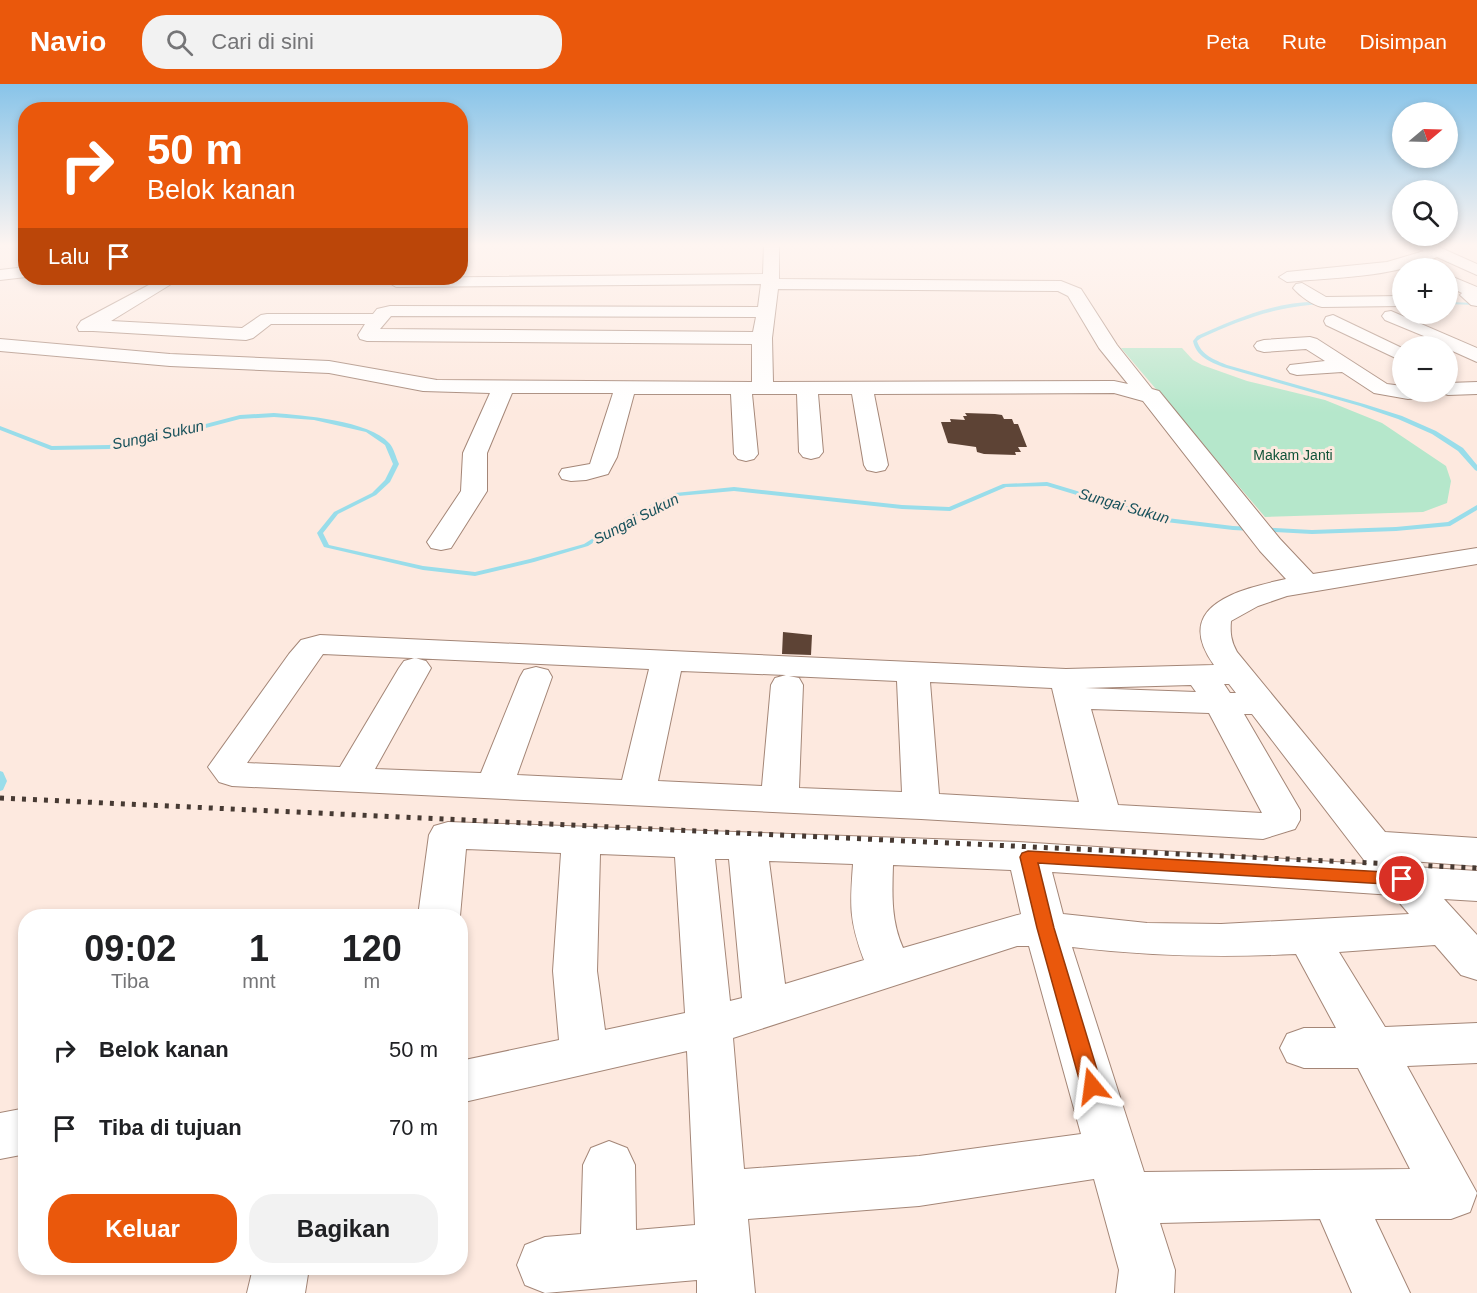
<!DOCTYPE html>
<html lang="id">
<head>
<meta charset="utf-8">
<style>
	body { margin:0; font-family:Arial,sans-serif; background:#f2f2f2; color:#202124; height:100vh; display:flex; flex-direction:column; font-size:22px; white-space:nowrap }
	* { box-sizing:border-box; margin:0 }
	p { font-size:20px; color:#757577 }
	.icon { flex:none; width:33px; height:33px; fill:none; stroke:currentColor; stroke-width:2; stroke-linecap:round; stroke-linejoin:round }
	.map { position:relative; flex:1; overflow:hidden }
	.details { position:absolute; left:18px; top:825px; width:450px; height:366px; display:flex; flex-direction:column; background:#fff; border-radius:24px; box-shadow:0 3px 9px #0003 }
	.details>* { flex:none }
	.banner { position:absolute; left:18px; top:18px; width:450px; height:183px; border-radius:24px; box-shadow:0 3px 9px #0003; background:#ea580c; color:#fff; overflow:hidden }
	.needle { width:39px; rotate:71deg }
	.controls { position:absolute; left:1392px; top:18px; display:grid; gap:12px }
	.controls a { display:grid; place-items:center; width:66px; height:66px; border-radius:50%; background:#fff; box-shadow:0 3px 9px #0003; font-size:30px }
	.pin { position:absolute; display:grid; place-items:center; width:51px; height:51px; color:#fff; margin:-26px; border:3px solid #fff; border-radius:50%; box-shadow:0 2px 6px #0007 }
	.me { position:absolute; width:66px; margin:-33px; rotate:344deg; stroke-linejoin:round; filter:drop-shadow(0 0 4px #0008) }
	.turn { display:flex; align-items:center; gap:21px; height:126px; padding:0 30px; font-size:27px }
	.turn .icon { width:78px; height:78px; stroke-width:2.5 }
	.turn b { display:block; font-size:42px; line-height:51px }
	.then { display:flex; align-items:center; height:57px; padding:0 30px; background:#0003; gap:12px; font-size:22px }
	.eta { display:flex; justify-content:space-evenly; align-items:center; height:102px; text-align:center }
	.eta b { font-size:36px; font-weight:600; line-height:42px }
	.cta { display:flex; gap:12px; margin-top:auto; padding:12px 30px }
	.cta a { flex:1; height:69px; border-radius:24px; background:#ea580c; color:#fff; font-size:24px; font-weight:600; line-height:69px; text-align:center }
	.cta a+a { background:#f2f2f2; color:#202124 }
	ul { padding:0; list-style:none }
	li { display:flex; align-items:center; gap:18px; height:78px; padding:0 30px }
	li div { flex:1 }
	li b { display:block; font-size:22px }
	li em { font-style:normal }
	header { display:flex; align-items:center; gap:36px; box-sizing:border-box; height:84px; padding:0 30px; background:#ea580c; color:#fff }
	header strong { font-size:28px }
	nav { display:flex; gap:33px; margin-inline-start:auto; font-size:21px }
	.search { width:420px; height:54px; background:#f2f2f2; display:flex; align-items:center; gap:15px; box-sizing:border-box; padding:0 21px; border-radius:24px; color:#757577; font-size:22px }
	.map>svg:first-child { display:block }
	.green { fill:#b5e7cb }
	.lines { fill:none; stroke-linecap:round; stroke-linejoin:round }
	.stream { fill:#99ddea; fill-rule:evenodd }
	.building { fill:#5d4335 }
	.minor-casing { stroke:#a48677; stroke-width:2 }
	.minor { fill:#fff; fill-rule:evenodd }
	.rail { stroke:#473a33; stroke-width:5; stroke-dasharray:4 7; stroke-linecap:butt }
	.route { fill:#ea580c; stroke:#983908; stroke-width:1.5 }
	.labels { text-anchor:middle; stroke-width:6; stroke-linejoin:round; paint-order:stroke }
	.far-park-label { font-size:14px; fill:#0f5237; stroke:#fde9df }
	.far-water-label { font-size:15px; font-style:italic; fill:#17515b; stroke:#fde9df }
</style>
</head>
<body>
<header>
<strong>Navio</strong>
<div class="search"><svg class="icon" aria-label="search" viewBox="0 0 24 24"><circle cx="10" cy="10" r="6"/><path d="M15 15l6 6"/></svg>Cari di sini</div>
<nav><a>Peta</a><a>Rute</a><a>Disimpan</a></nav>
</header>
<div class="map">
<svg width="1477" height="1209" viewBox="0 0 1477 1209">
	<rect width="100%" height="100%" fill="#fde9df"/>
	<!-- green -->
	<path class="green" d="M1121,264H1182L1193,276L1202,281L1247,297L1325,316L1382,339L1446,382L1451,397L1447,419L1423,428L1265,433Z"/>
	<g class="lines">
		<!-- stream -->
		<path class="stream" d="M1323,218V219L1321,220C1275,223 1243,235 1201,254L1197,257C1201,271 1215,276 1227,281L1364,320L1402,332L1436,347L1463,364L1477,381V387L1475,386L1458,367L1432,350L1398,335L1360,322L1223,283C1210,278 1196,272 1193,257L1197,252C1237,234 1279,216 1323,218Z
			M1448,218L1477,219V221L1448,220Z
			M274,329C302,331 370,337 389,359C394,364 396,374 399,380L390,398L376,411L338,430L323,449L329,461L423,482L475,488L530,475L584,460L627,433L675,409L734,403L902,421L949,423L1003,400L1047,398L1167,434L1233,442L1312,446L1396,443L1448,438L1477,421V426L1450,442L1396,447L1312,450L1233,446L1166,438L1047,402L1006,403L950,427L902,425L734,407L678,412L631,435L588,462L534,478L475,492L423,486L324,463L317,449L334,428L372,409L385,396L393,380L385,361L366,348L314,336L274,333L240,335L175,352L109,365L51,366L0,346V342L52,362L109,361L175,348L240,331Z
			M0,687L3,688L7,697L3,706L0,707Z"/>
	</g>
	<!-- building -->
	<path class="building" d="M965,329L995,330L1002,331L1004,335H1012L1014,340H1018L1027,363H1018L1021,368H1015L1016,371L984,370L977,368L976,363L948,359L941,338H951L950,335L965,336L963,332H967Z
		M783,548L812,551L811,571L782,570Z"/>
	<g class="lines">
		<defs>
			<path id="minor" d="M764,160H779V195L1061,197L1081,205L1117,261L1152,305L1159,307L1280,455L1313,490L1477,464V480L1287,512L1258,522L1231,537C1230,549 1231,557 1237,568L1385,748L1477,754V782L1410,777L1415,783L1477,787V817L1444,815L1477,851V896L1461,891L1435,861L1339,868L1385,943L1477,939V979L1407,982L1477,1109L1470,1128L1451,1135H1375L1410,1209H1352L1320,1135L1160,1139L1175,1186L1174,1209H1116L1119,1186L1094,1095L919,1122L748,1135L755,1209H697V1196L545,1209L525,1201L517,1181L525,1161L545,1153L581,1150L583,1081L591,1064L609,1057L627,1064L635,1081L636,1146L695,1141L687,967L460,1019V977L559,956L553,887L561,769L466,765L460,832H418L429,751L434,742L448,738L1018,758L1367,780L1252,630H1244L1300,726V736L1295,745L1263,755L921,735L232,702L219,698L208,683L289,570L301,556L320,551L1066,585L1214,581C1171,521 1240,505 1286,495L1260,467L1143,317L1114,309L874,310L888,381L885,386L876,388L867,386L864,381L852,310H818L823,368L819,373L811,375L803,373L799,368L797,310H752L758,370L754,375L746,377L738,375L734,370L731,310H634L617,373L608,390L586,396L571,397L562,395L559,390L562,385L590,380L613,309H512L487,369V407L451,464L441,466L431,464L427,458L461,407L463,369L490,309L423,307L329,289L170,282L0,267V255L170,270L329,277L437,296L752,298V260L367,257L360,255L358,251L365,240H271L253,254L246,256L93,247H79L77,243L81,237L162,194H181L111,237L242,244L261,231L267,230H373L377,225L390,222L758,223L761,200L396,203L388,198L394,194L763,190ZM778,205L1058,207L1068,212L1099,264L1128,300L1114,297L773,298L772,254ZM391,232L756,233L753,248L380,245ZM323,570L649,585L622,696L517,691L552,593L548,586L536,583L524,586L520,593L481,689L375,685L431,584L426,577L415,574L404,577L399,584L340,683L247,679ZM681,587L786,591L775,594L771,601L762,702L658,697ZM789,592L897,597L902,708L799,704L803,601L799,594ZM930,598L1052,604L1079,718L939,710ZM1224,600H1229L1236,609H1230ZM1191,601L1196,608L1085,604ZM1091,625L1209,629L1262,729L1118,721ZM600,770L675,773L685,929L605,946L597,887ZM715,775H729L742,914L730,917ZM769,777L853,780C850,822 849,836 864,876L785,900ZM893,781L1011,786L1021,830L903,864C891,837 892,811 893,781ZM1052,788L1393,811L1409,830L1221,840L1147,839L1063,830ZM1017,862H1029L1081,1050L919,1072L744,1085L733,954ZM1072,863C1149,872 1219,874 1296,870L1336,944H1304L1287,950L1280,964L1287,978L1304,984H1358L1410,1085L1144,1088Z
				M1413,160H1432L1477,180V191L1437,173C1391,194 1336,193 1287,198L1279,193L1287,188L1387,178L1424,167L1415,163Z
				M26,183V193L0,196V186Z
				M1448,191L1477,203V222L1471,221L1460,211L1462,209L1448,202Z
				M1302,199L1326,213L1402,212V222L1322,223C1312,221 1300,212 1293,204L1296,200Z
				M1391,227L1477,264V278L1448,265V262L1385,236L1382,232L1385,228Z
				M1333,231L1402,264V277L1326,241L1324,237L1326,233Z
				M1310,253L1317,255L1387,300L1402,302V308H1436L1433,313L1408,315L1374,309L1342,288L1297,291L1290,289L1287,285L1290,281L1325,277L1306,265L1264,268L1257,266L1254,262L1257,258L1264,256Z
				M1477,298V310L1448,311L1439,308H1448V299Z
				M26,1024V1070L0,1075V1029Z
				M253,1184H309L305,1209H247Z"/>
		</defs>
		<!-- minor casing -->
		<use href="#minor" class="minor-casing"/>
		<!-- minor -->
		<use href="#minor" class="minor"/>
		<!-- rail -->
		<path class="rail" d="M0,714L1477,784"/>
	</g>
	<!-- sky -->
	<linearGradient id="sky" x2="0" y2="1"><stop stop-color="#88c4e9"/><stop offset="0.49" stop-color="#fef5f1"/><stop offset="1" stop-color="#fef5f1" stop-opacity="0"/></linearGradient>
	<rect width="1477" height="329" fill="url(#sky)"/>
	<!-- route -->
	<path class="route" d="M1028,767L1402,789L1408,791L1411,795L1408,800L1402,801L1038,779L1054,844L1102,1002L1099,1008L1092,1010L1084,1008L1081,1002L1037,844L1020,773L1022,769Z"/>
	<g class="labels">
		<!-- far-park labels -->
		<g class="far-park-label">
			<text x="1293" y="376">Makam Janti</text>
		</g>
		<!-- far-water labels -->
		<g class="far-water-label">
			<text transform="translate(158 351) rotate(-12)" y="5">Sungai Sukun</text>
			<text transform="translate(1124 422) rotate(16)" y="5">Sungai Sukun</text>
			<text transform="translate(636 435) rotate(-27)" y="5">Sungai Sukun</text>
		</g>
	</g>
</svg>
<div class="controls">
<a><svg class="needle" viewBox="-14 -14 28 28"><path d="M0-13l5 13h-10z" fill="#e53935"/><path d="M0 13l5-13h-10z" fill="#757577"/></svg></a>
<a><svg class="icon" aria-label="search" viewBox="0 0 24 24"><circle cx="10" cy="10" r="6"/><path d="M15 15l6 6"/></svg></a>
<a>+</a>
<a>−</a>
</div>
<div class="pin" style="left:1402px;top:795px;background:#d93025"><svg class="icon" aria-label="arrive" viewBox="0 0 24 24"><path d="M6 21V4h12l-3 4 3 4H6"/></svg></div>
<svg class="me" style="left:1092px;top:1002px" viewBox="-20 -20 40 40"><path d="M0-17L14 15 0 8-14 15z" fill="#ea580c" stroke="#fff" stroke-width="4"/></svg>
<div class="banner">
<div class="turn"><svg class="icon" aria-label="right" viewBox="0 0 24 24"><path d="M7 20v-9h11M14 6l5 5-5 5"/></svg><div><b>50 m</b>Belok kanan</div></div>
<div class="then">Lalu<svg class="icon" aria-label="arrive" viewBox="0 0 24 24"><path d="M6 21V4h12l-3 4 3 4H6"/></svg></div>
</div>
<section class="details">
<div class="eta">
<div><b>09:02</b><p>Tiba</p></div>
<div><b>1</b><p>mnt</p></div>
<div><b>120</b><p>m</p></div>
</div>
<ul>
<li><svg class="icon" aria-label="right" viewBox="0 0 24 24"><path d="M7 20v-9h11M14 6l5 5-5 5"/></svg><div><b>Belok kanan</b></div><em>50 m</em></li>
<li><svg class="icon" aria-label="arrive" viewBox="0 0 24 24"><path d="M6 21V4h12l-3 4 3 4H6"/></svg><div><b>Tiba di tujuan</b></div><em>70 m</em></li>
</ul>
<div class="cta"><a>Keluar</a><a>Bagikan</a></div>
</section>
</div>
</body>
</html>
